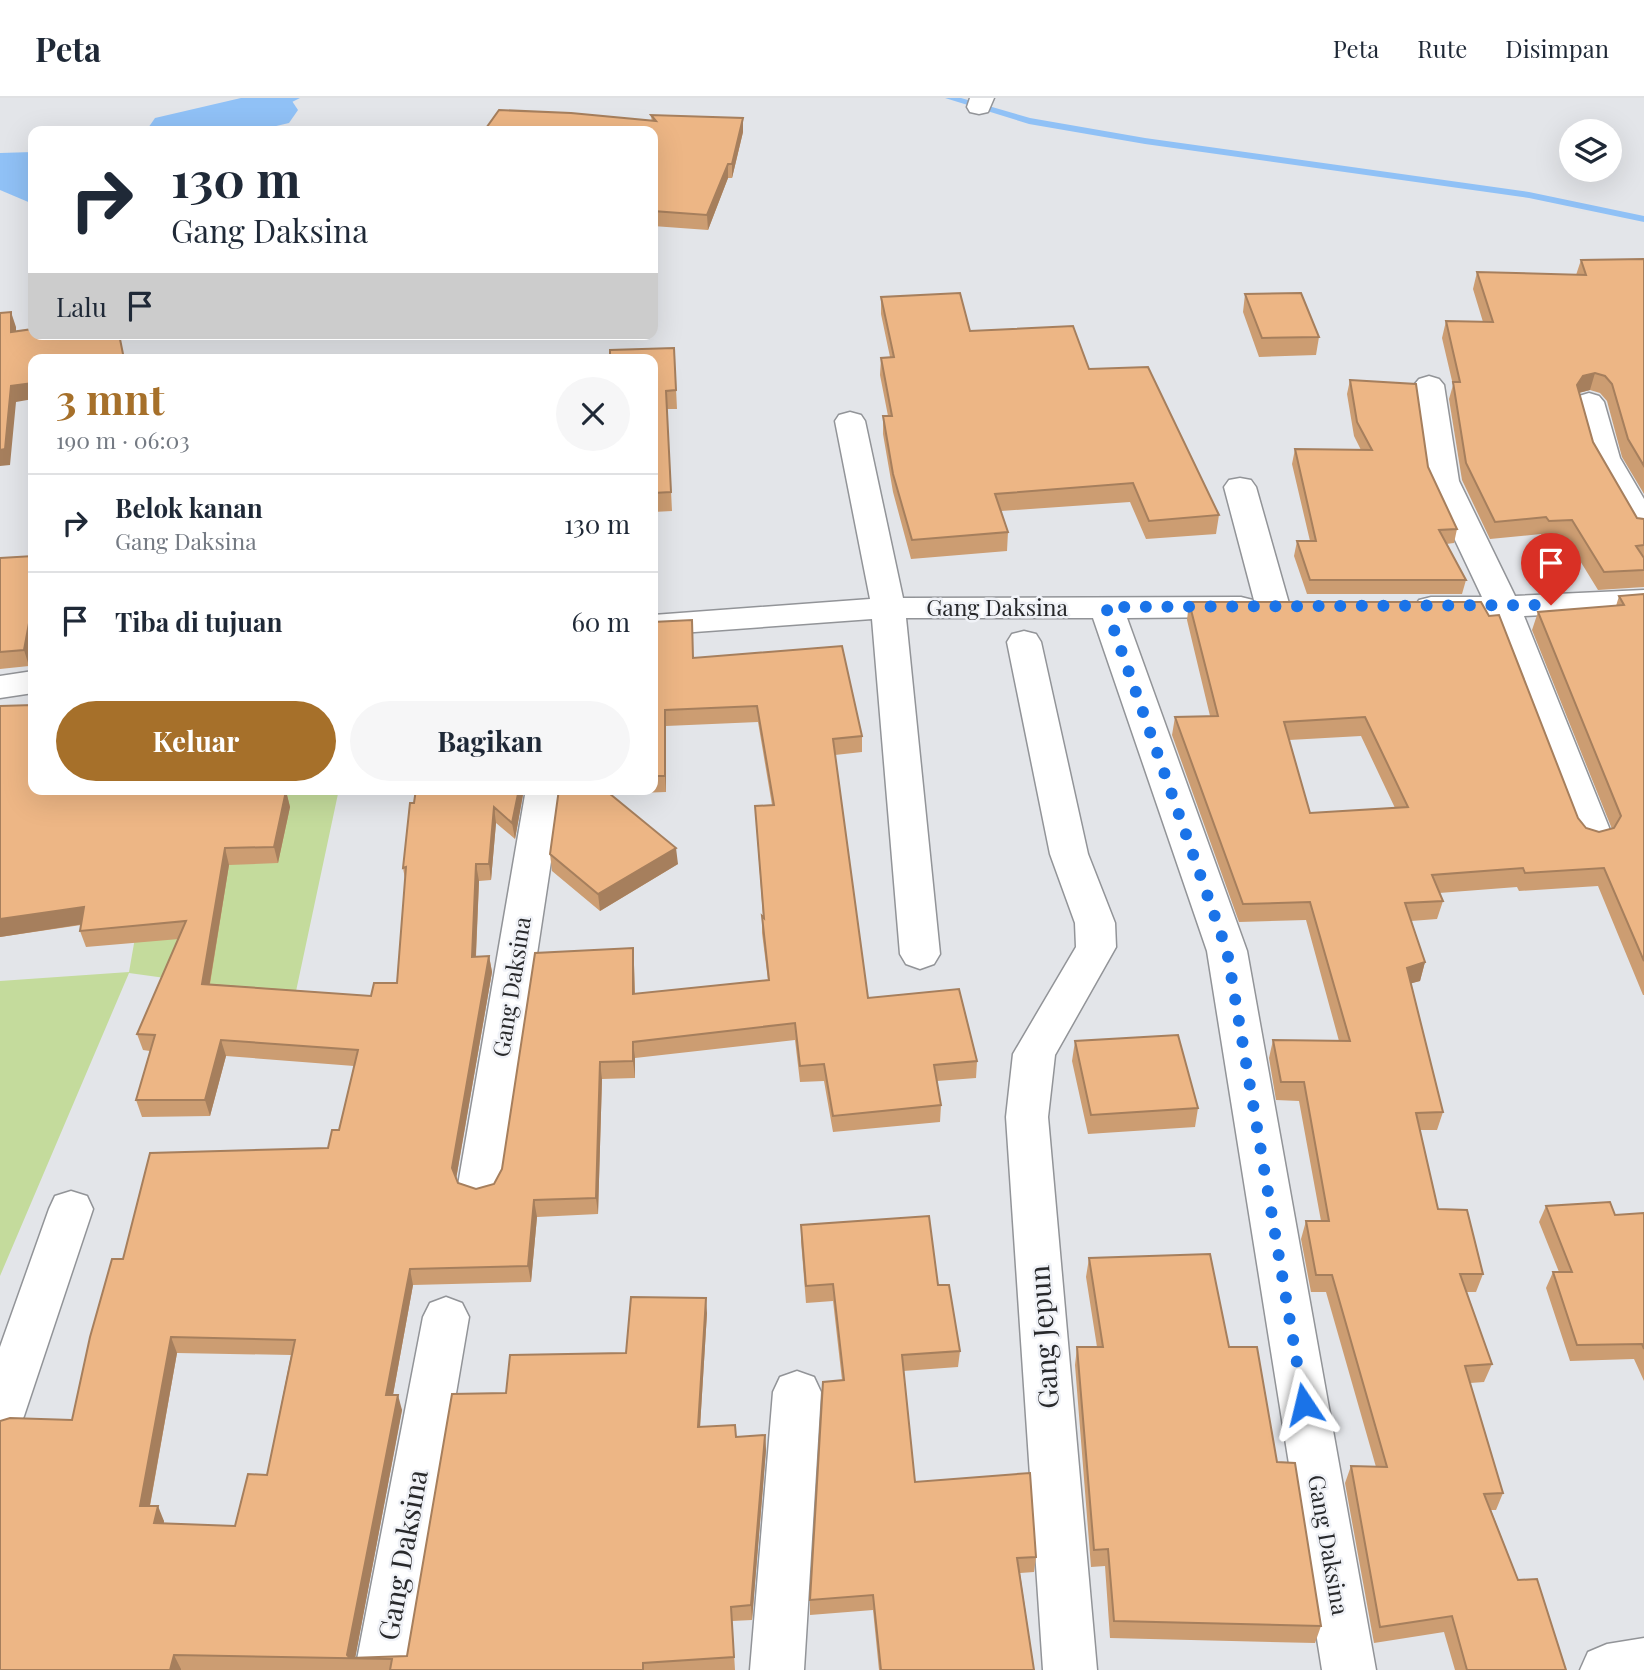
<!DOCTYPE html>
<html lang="id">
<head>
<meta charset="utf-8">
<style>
	body { margin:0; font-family:"Playfair Display",serif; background:#f6f6f7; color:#1f2937; height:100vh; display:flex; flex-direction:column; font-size:26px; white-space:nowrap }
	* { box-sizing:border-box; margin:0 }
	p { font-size:23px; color:#747a83 }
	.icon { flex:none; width:38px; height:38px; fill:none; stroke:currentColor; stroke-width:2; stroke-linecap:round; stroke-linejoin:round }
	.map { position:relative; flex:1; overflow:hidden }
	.side { position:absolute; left:28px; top:256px; width:630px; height:441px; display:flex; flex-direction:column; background:#fff; border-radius:14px; box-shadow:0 7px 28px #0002 }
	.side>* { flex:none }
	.top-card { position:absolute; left:28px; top:28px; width:630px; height:214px; border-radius:14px; box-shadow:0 7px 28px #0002; background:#fff; color:#1f2937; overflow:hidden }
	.buttons { position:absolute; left:1559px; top:21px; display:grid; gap:14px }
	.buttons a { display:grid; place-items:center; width:63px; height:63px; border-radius:50%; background:#fff; box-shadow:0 7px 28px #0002; font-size:35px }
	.pin { position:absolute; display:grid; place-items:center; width:60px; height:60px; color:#fff; margin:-72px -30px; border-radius:50% 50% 50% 0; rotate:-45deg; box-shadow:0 0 7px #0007 }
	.pin .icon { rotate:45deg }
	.me { position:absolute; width:77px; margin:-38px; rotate:350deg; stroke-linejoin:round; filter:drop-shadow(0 0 5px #0008) }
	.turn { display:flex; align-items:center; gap:24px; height:147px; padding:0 28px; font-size:32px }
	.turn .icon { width:91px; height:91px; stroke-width:2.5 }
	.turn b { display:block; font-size:49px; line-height:60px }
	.then { display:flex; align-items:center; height:66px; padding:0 28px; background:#0003; gap:14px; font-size:26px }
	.round { display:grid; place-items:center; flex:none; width:74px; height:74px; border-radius:37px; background:#f6f6f7 }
	.summary { display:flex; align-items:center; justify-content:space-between; height:119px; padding:0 28px }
	h1 { font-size:42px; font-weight:700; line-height:52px; color:#a6702a }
	.button { display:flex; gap:14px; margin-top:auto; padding:14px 28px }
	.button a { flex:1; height:80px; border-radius:42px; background:#a6702a; color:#fff; font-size:28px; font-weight:700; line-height:80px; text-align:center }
	.button a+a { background:#f6f6f7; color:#1f2937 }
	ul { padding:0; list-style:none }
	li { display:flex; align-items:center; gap:21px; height:98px; padding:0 28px; border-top:2px solid #e0e1e3 }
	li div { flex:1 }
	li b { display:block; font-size:26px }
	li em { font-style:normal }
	header { display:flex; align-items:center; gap:42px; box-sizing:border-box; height:98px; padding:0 35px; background:#fff; border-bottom:2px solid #e0e1e3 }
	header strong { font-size:33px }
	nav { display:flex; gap:38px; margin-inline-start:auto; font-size:24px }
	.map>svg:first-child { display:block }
	.green { fill:#c4db9c }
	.water { fill:#90c1f6 }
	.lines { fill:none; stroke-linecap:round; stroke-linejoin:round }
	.stream { fill:#90c1f6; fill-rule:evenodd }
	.river { fill:#90c1f6; fill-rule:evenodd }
	.minor-casing { stroke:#929498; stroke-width:3 }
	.tertiary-casing { stroke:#929498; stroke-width:3 }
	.minor { fill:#fff; fill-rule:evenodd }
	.tertiary { fill:#fff; fill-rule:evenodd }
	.wall { fill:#cc9d72; fill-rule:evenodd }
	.shaded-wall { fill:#a67f5d }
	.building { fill:#edb685; stroke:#a67f5d; stroke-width:2; fill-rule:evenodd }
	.route { stroke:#1a73e8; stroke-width:12; stroke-dasharray:0 21.6 }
	.labels { text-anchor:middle; stroke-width:5; stroke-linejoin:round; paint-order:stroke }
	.street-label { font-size:23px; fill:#28292b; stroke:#f0f2f7 }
	.near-street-label { font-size:28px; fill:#28292b; stroke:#f0f2f7 }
</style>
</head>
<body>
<header>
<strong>Peta</strong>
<nav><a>Peta</a><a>Rute</a><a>Disimpan</a></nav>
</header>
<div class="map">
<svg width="1644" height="1572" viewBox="0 0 1644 1572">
	<rect width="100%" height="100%" fill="#e3e5e9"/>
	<!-- green -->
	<path class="green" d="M161,691H339L295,898L129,875L0,1178V883L129,874Z"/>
	<!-- water -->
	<path class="water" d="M33,54V106L0,92V55Z"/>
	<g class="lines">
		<!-- stream -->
		<path class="stream" d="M287,0H300L272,14L263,12Z
			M945,0H961L1030,20L1145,40L1529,94L1644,118V124L1529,100L1145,46L1029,26Z"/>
		<!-- river -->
		<path class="river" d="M241,0H290L298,12L289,25L255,33H146L155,20Z"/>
		<defs>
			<path id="minor" d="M970,0H994L988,14L979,16L970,14L967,9Z
				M1429,278L1439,281L1444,287L1459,383L1515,498L1644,492V512L1524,518L1612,737L1606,746L1593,750L1580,746L1574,737L1491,519H1431L1419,516L1414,509L1419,502L1431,499H1482L1427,383L1414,287L1419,281Z
				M1589,295L1599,298L1604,304L1620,360L1644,401V439L1633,436L1590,360L1574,304L1579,298Z
				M850,314L861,317L865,323L903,500L1241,499L1253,502L1255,506L1224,389L1229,382L1240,380L1251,382L1256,389L1290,509L1285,516L1273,519L1261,516L1257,510L1253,516L1241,519L1127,520L1247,853L1376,1572H1322L1207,853L1093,520H906L940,856L934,866L920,871L906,866L900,856L872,521L653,537V517L870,501L835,323L839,317Z
				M1024,533L1036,536L1041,544L1088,756L1115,825L1116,849L1055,957L1048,1019L1097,1572H1043L1006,1019L1013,956L1076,849L1075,825L1050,756L1007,544L1012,536Z
				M33,573V595L0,600V578Z
				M526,691H562L502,1087L496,1100L480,1105L464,1100L458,1087Z
				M71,1093L87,1098L93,1111L24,1318L17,1333L0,1339V1249L49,1111L55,1098Z
				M446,1199L462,1205L469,1219L409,1572H355L423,1219L430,1205Z
				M797,1273L814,1279L821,1294L804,1572H750L773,1294L780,1279Z"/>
			<path id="tertiary" d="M1644,1540V1572H1580L1588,1554L1607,1546Z"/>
		</defs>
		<!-- minor casing -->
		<use href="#minor" class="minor-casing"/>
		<!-- tertiary casing -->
		<use href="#tertiary" class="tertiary-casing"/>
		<!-- minor -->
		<use href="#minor" class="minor"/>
		<!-- tertiary -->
		<use href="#tertiary" class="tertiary"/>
	</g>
	<!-- wall -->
	<path class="wall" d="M651,17L743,20V34L732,80H728L708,132L653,128V33Z
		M1644,161V396L1622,359L1607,303L1600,295L1590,292L1579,295L1593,344L1637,420L1644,421V489L1598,492L1566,440L1543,441L1541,436L1490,441L1462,382L1449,301L1453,287L1442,240L1446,223L1483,224L1473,191L1477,174L1576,177L1581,162Z
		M1245,196L1319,239L1316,257L1259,259L1243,214Z
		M881,199L970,233L1089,271L1219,417L1216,436L1146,441L1130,404L1001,413L1008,434L1007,453L911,461L893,394L883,336V318H888L880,277L881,260L890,259L881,216Z
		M674,250L677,311H667L672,413L653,414V261Z
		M1350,282L1428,369L1457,431L1454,445L1446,446L1466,482L1462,496H1307L1294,458L1297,443H1310L1292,366L1295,351L1361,352L1354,338L1347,296Z
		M33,458V548L29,568L0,571V460Z
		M1644,496V897H1643L1598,788L1519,793L1517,789L1439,795L1443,803L1437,821L1411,823L1425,864L1420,883L1411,885L1443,1014L1437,1032H1420L1438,1111L1483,1176L1476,1194H1466L1492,1266L1484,1284L1470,1285L1503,1395L1496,1412H1491L1518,1482L1566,1572H1455L1444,1534L1374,1545L1345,1385L1351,1368L1376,1369L1326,1194H1311L1301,1141L1306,1123H1321L1299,1003L1276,1002L1269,960L1273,942L1339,943L1306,822L1239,824L1172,637L1175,619L1210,618L1187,522L1189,504L1578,720L1586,730L1599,734L1612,731L1532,532L1538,514L1616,508L1619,498ZM1361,638L1395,710L1310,715L1289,642Z
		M653,524L693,560L862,638V654L835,657L868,900L977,963L976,980L937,983L941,1007L940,1024L833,1034L824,983L800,984L795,942L635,960V980L602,981L598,1116L537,1119L531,1184L413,1187L393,1297L402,1312L355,1560L407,1558L506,1295L626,1255L707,1215L700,1329L736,1339L765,1337L766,1352L752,1522L732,1523L735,1572H0L72,1322L123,1161L328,1050L339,1032L354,968L226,958L210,1018L142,1019L136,1002L150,953L143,952L137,936L179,841L86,849L80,833L81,827L0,839V608L33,691H174L175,695L286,693L290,709L278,765L229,767L210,886L371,898L397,885L405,781L403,770L410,705L524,691L515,741L496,725L491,782L479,783L476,859L489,858L492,874L456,1081L458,1085L476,1091L494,1086L634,867L635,896L768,882L762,835V818L763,819L755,708L772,707L758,624L666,628V694L610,696L678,766L600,813L552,773L550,756L559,691H653ZM177,1255L291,1257L267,1377L235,1428L164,1426V1423L150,1408Z
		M1075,943L1198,1010L1195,1029L1088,1036L1072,963Z
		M1546,1108L1615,1117L1644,1115V1283L1634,1261L1570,1263L1546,1190L1553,1174H1559L1539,1124Z
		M801,1127L938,1187L960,1253L958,1269L903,1273L915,1384L1036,1459L1034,1474L1020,1475L1034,1572H879L873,1512L810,1517V1502L842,1282L833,1203L806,1205L801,1143Z
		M1089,1160L1229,1249L1277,1364L1321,1528L1315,1545L1110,1540L1105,1468L1091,1469L1075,1267L1077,1249H1097L1086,1179Z"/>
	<!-- shaded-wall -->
	<path class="shaded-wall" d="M743,20V34L732,80V66Z
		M728,66V80L708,132L707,117Z
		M11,214L16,229V249L11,234Z
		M1595,275L1590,292L1578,295L1577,287L1583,278Z
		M33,285V301L16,304L10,367L0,368V352L11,288Z
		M29,525L33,536V548L29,568L24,552Z
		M665,612L666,628V694L665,678Z
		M168,691H174L175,694L172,712L167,695Z
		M519,691H524L515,741L512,725Z
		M286,693L290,709L278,765L274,749Z
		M494,709L496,725L491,782L489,766Z
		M225,750L229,767L207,902L202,886Z
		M676,750L678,766L600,813L598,796Z
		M476,766L479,783L475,875L472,859Z
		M84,809L90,825L0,839V821Z
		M633,850L634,867L635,912L633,896Z
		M489,858L492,874L455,1087L452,1070Z
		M1425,864L1420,883L1402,888L1407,870Z
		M221,942L226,958L210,1018L205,1002Z
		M633,944L635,960V980L633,963Z
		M600,964L602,981L598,1116L596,1100Z
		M534,1102L537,1119L531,1184L528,1168Z
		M410,1171L413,1187L390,1313L386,1297Z
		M706,1200L707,1215L699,1345L698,1329Z
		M171,1239L177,1255L147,1423L140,1408Z
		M398,1297L402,1312L355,1561H348L347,1557Z
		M765,1337L766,1352L752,1522L751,1507Z
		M158,1408L164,1423L161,1440L154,1425Z
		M174,1557L181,1571V1572H170Z"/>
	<!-- building -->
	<path class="building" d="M499,12L571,15L656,23L651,17L743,20L732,66H728L707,117L653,113V33H484Z
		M1644,161V368L1628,341L1612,286L1605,278L1595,275L1583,278L1577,287L1593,344L1637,420L1644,421V447L1636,448L1644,460V472L1604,474L1572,422L1549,423L1546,419L1495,424L1466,365L1453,284H1460L1446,223L1493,224L1477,174L1586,177L1581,162Z
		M960,195L970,233L1073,228L1089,271L1148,269L1219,417L1149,423L1133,385L995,396L1008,434L912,442L893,376L883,318H892L881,260L894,259L881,199Z
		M1301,195L1319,239L1262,240L1245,196Z
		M11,214V234L33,231V236H119L124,261H33V285L11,288L5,351L0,352V215Z
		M674,250L676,292L666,293L671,394L653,395V261H610V252Z
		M1350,282L1416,286L1428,369L1457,431L1439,432L1466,482H1310L1297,443H1316L1295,351L1372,352L1357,324Z
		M33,458V525H29L24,552L0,554V460Z
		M1644,496V863L1604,770L1525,775L1523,770L1432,777L1443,803L1405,805L1425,864L1407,870L1443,1014L1416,1015L1438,1111L1467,1112L1483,1176H1460L1492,1266L1465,1268L1503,1395L1484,1396L1518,1482L1537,1481L1566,1572H1467L1452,1518L1380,1529L1351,1368L1387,1369L1332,1177H1316L1306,1123H1329L1304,984H1281L1273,942L1350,943L1310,804L1243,806L1175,619L1218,618L1189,504H1481L1489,518L1499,517L1578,720L1586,730L1599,734L1614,730L1621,718L1538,514L1624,507L1619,498ZM1365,619L1408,709L1310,715L1284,624Z
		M692,522L693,560L842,548L862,638L833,641L868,900L959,891L977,963L934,967L941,1007L833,1018L824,966L800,968L795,925L633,944V963L600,964L596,1100L534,1102L528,1168L410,1171L386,1297H398L347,1557L350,1560L407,1558L452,1296L506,1295L510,1257L626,1255L631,1199L706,1200L698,1329L735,1327L736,1339L765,1337L751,1507L731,1509L734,1559L643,1565V1572H390L392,1561L174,1557L170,1572H0V1323L10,1320L72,1322L90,1239L112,1161H123L150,1055L328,1050L332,1032H339L358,952L221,942L205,1002H136L155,937L137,936L186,823L80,833L84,809L0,821V608L33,607V691H168L167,695L286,693L274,749L225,750L202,886L371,898L374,885H397L406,769L403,770L410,705H414L416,691H519L512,725L494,709L489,766H476L472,859L489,858L452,1070L458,1085L476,1091L494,1086L502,1071L535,855L633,850V896L769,882L762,818L764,820L755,708L774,707L757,608L665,612V678H653V524ZM171,1239L295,1242L267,1377L248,1376L235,1428L154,1425L158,1408H140Z
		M559,691H604L676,750L598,796L550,756Z
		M1178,937L1198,1010L1091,1017L1075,943Z
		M1610,1104L1615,1117L1644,1115V1251L1642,1246L1577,1247L1553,1174H1572L1546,1108Z
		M929,1118L938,1187H949L960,1253L902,1257L915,1384L1030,1375L1036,1459L1017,1460L1034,1572H881L873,1497L810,1502L823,1284L844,1282L833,1186L806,1188L801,1127Z
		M1210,1156L1229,1249H1257L1277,1364L1295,1365L1321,1528L1114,1523L1108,1451L1094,1452L1077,1249H1103L1089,1160Z"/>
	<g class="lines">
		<!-- route -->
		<path class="route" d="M1304,1306L1227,853L1106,509L1551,507"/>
	</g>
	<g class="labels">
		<!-- street labels -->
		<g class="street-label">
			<text x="997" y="518">Gang Daksina</text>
			<text transform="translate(512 889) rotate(-81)" y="8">Gang Daksina</text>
			<text transform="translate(1328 1447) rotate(80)" y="8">Gang Daksina</text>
		</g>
		<!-- near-street labels -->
		<g class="near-street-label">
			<text transform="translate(1044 1239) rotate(-94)" y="10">Gang Jepun</text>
			<text transform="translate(403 1457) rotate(-80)" y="10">Gang Daksina</text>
		</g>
	</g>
</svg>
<div class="buttons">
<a><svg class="icon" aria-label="layers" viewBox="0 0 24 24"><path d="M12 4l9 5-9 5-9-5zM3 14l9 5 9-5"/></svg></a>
</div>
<div class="pin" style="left:1551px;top:507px;background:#d93025"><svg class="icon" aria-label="arrive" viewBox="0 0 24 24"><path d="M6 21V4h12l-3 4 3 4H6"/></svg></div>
<svg class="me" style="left:1304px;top:1306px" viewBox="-20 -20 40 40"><path d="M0-17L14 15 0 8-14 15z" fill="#1a73e8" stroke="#fff" stroke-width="4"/></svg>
<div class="top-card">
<div class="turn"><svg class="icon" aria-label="right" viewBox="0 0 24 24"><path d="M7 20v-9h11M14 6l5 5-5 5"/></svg><div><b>130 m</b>Gang Daksina</div></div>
<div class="then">Lalu<svg class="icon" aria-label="arrive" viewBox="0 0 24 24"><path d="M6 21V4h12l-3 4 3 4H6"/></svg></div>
</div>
<section class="side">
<div class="summary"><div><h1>3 mnt</h1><p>190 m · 06:03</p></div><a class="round"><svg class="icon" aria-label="close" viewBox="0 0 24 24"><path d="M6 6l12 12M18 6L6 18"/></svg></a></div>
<ul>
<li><svg class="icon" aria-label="right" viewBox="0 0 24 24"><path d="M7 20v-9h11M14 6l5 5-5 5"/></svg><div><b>Belok kanan</b><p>Gang Daksina</p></div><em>130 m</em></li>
<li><svg class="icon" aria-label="arrive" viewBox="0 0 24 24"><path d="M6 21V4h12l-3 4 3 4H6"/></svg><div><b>Tiba di tujuan</b></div><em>60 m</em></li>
</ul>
<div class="button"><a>Keluar</a><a>Bagikan</a></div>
</section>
</div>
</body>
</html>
